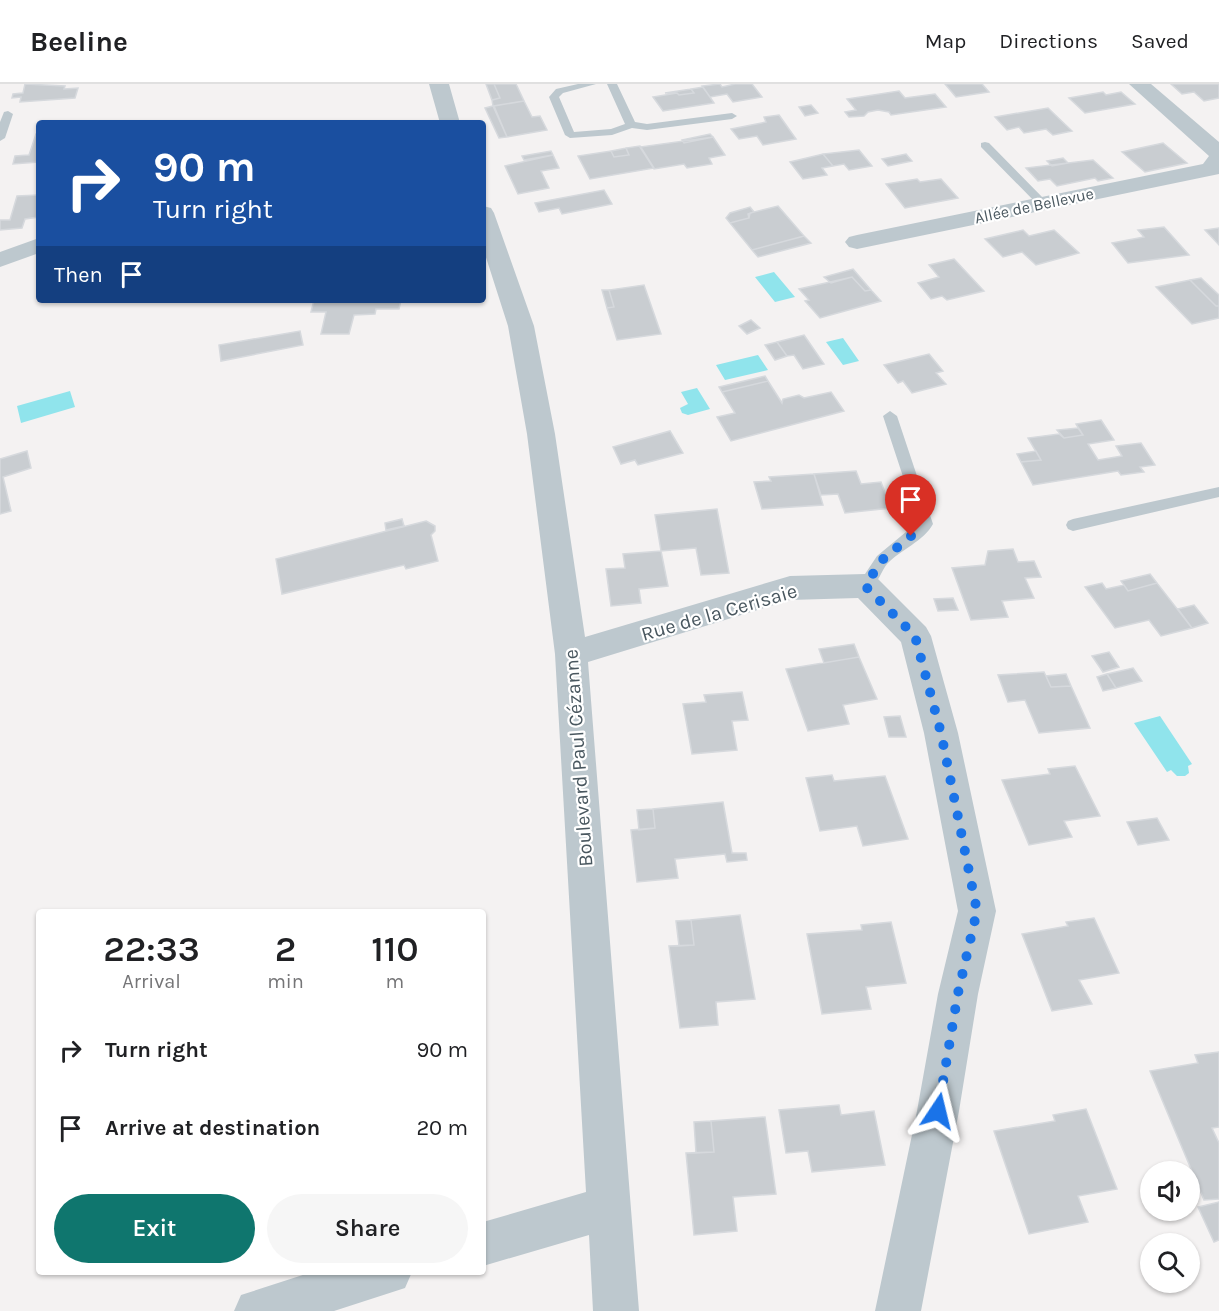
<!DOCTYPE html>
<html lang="en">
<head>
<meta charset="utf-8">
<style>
	body { margin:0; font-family:Karla,sans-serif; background:#f6f6f6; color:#202124; height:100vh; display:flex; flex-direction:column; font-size:22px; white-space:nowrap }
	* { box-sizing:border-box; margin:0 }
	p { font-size:20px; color:#757577 }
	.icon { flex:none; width:33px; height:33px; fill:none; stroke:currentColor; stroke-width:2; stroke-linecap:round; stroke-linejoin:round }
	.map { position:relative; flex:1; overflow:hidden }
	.sheet { position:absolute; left:36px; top:825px; width:450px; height:366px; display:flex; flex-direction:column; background:#fff; border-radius:6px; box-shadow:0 2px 4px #0004 }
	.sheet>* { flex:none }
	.banner { position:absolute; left:36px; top:36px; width:450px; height:183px; border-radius:6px; box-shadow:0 2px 4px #0004; background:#1a4fa0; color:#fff; overflow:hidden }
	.tools { position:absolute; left:1140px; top:1077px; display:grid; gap:12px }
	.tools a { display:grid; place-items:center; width:60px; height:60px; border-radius:50%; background:#fff; box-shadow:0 2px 4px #0004; font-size:30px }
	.pin { position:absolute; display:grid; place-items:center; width:51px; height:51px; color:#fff; margin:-62px -26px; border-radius:50% 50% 50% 0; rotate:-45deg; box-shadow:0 0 6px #0007 }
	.pin .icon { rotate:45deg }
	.me { position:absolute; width:66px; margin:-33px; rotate:10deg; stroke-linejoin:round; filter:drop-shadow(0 0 4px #0008) }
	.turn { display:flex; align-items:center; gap:21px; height:126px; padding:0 18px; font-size:27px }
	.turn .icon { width:78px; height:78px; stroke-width:2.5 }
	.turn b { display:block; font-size:42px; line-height:51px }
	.then { display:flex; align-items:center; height:57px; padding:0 18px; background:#0003; gap:12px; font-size:22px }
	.eta { display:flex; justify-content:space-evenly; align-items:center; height:102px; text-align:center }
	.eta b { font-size:36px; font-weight:600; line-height:42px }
	.action { display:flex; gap:12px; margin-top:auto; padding:12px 18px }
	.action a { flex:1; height:69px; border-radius:36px; background:#0f766e; color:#fff; font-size:24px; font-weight:600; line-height:69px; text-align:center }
	.action a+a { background:#f6f6f6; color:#202124 }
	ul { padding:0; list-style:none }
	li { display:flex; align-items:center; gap:18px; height:78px; padding:0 18px }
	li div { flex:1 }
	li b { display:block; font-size:22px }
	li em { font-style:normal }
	header { display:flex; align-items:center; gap:36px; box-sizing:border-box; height:84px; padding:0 30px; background:#fff; border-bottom:2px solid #e0e0e0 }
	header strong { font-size:28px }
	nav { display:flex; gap:33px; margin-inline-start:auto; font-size:21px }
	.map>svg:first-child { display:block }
	.water { fill:#90e4ec }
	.building { fill:#c9cdd1; stroke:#d6d9dd; stroke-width:1.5 }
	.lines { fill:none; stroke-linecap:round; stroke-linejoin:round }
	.service { fill:#bdc8ce; fill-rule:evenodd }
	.minor { fill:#bdc8ce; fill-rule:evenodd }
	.route { stroke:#1a73e8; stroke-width:10; stroke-dasharray:0 18 }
	.labels { text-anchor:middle; stroke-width:4.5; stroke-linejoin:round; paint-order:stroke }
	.far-street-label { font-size:16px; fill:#49575f; stroke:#fff }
	.street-label { font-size:20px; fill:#49575f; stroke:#fff }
</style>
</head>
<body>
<header>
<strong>Beeline</strong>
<nav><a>Map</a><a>Directions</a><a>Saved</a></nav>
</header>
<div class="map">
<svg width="1219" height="1227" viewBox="0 0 1219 1227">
	<rect width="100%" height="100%" fill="#f4f2f2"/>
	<!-- water -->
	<path class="water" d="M774,188L795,213L775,218L755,193Z
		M843,254L859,277L843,281L826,258Z
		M758,271L768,286L725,296L716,281Z
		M697,304L710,325L688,331L682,329L680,324L688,320L681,308Z
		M70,307L75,323L21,339L17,322Z
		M1160,632L1192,680L1188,682L1189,689L1185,692H1177L1171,686L1167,688L1134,639Z"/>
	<!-- building -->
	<path class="building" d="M25,0L65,2L64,5L78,4L75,14L20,18L21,13L12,14L13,10L23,9Z
		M486,0H494L500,14L492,16Z
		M494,0H516L524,17L493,22L492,16L500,14Z
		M720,0L722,3L735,0H752L762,13L733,18L727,10L710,13L702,2Z
		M945,0H982L989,8L956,13Z
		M1171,0H1219V14L1204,17L1194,8L1182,10Z
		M703,3L714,19L663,27L653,13L677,9L679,11L694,9L691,5Z
		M691,5L694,9L679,11L677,9H665Z
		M899,7L905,14L935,10L946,23L891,31L889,28L878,26L868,28L864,32L849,33L845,28L856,26L847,15Z
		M1103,8L1106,11L1121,8L1135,20L1085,29L1069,14Z
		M524,17L532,33L540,32L547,46L507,53L494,22Z
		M811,21L818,29L805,32L799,23Z
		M493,22L507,53L499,54L485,24Z
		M1048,24L1072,47L1053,51L1046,45L1024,49L1019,43L1007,46L995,33Z
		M779,31L796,55L763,61L757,52L739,55L731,45L766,38L764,33Z
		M36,50H39V78L13,80L15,72L29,71Z
		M710,50L713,53L684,59L682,56Z
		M713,53L725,71L709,74L712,80L687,84L684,80L654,85L640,63Z
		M1163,59L1187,79L1145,88L1122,68Z
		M640,62L654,84L590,95L578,72L611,67L614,73L629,71L626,64Z
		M626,64L629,71L614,73L611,67Z
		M859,66L872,82L849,86L844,80L833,82L823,70Z
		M551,67L553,71L524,76L522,72Z
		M823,70L833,82L822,84L827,91L803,95L790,78Z
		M906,70L912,77L888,82L882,75Z
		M553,71L559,84L541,87L549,104L518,110L505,82Z
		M1063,74L1068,79L1052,82L1047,77Z
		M1093,76L1113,94L1098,97L1095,94L1057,102L1050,95L1038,97L1026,84Z
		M917,95L920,98L941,95L958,114L905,124L886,100Z
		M604,106L612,120L562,130L559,124L539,128L535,119Z
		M39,111V133L25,135L22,144L0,146V136H10L17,112Z
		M778,122L804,152L752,166L730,139L749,134L750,129Z
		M750,123L754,128L748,130L749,134L730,139L726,134L730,129Z
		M1164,143L1189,171L1128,179L1112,159L1144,153L1138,146Z
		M1219,144V161L1205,146Z
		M1023,146L1029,152L1054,146L1079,169L1036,181L1022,168L1003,173L985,155Z
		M804,152L811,159L758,173L752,166Z
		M954,175L984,207L947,216L942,212L931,215L918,199L939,193L929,181Z
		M853,185L871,206L865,207L852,193L831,199L824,193Z
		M852,193L865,207L871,206L881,217L820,234L805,217L809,216L799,205Z
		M1201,194L1219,211V222H1216L1190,196Z
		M1190,196L1216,222H1219V234L1192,240L1156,203Z
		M644,201L661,250L617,256L607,224L614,223L609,206Z
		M602,206H609L614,223L607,224Z
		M314,216H401L399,225H376L375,230L354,231L349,250H321L326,228H311Z
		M751,236L760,244L747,250L739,242Z
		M300,247L303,261L221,277L219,261Z
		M804,251L824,280L803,285L794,271L787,272L777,258Z
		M777,258L787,272L775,276L765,261Z
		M929,270L943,287L936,289L946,300L912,309L903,297L898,299L884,281Z
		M765,292L768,297L722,308L719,303Z
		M768,297L782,319L783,315L799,311L804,314L831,308L844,327L731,357L717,333L735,329L722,308Z
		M1101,336L1114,356L1088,360L1098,376L1122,372L1116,362L1141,359L1155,381L1140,383L1144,388L1121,391L1118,387L1033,401L1021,378L1041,376L1028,354L1059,350L1064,354L1083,351L1076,340Z
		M1078,344L1083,351L1064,354L1057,346Z
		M670,347L683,369L638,381L635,376L621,380L613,363Z
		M27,367L31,384L3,393L11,427L0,430V375Z
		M1036,367L1041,376L1021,378L1017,370Z
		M856,387L861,400L881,398L891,424L845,429L838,410L821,411L814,390Z
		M814,390L823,421L762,425L754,398L771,397L769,393Z
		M717,425L729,489L701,491L696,464L661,467L655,431Z
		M402,435L404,442L386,446L385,439Z
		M426,437L435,442V447L431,451L438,477L406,485L404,481L282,510L276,475Z
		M1013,465L1018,478L1034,477L1041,493L1025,494L1034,514L1002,517L1008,533L971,536L952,484L985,481L988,467Z
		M661,467L668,502L639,505L641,519L611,522L606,485L625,484L623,470Z
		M1150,490L1157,499L1128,507L1121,497Z
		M1102,499L1106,505L1124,501L1128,507L1157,499L1192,544L1161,552L1149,536L1115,544L1085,503Z
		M953,514L958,526L938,527L934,515Z
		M1194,521L1208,539L1192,544L1178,525Z
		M854,560L859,573L824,579L819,565Z
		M1109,568L1119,583L1103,588L1092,572Z
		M859,573L877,615L843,621L849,640L808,647L786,585Z
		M1133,584L1142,597L1116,604L1107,590Z
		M1044,588L1051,603L1071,602L1090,644L1039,649L1025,616L1008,618L998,591Z
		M1066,590L1071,602L1051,603L1046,592Z
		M1107,590L1116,604L1103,607L1097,593Z
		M742,608L748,636L732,637L737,666L692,670L683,620L706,618L704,611Z
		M900,632L906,653H889L884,633Z
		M1075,682L1100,732L1064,737L1072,753L1029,761L1002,696L1050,690L1048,685Z
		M832,691L834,697L885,692L908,755L863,762L857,742L820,747L806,694Z
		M723,718L732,769H746L747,776L727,778L725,770L675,775L678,794L637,798L631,746L655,744L653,725Z
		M653,725L655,744L639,746L637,726Z
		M1157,734L1169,756L1138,761L1127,738Z
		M740,831L755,915L716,918L718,941L680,944L669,862L694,861L691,836Z
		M1094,834L1119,889L1079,896L1092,920L1052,927L1022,850L1068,842L1066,838Z
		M691,836L694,861L679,862L676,837Z
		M891,838L906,899L866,903L871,925L822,930L807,850L862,846L861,841Z
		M1219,968V1043L1212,1044L1219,1059V1115L1204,1116L1150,987L1198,979L1195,971Z
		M839,1021L841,1031L874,1027L885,1081L812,1088L808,1067L786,1069L779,1026Z
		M1086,1025L1117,1105L1078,1112L1088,1138L1029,1150L994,1047L1055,1037L1053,1031Z
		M765,1033L776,1110L733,1113L737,1147L694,1151L686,1069L714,1068L711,1037Z
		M711,1037L714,1068L696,1069L694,1038Z
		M1219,1118V1156L1214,1158L1198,1123Z"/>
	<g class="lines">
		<!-- service -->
		<path class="service" d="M578,0H596L563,9L559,13L574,48L611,45L625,40L607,0H617L635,38L647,40L732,29L737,32L732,35L647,46L632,44L612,51L570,54L565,51L549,13L556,5Z
			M8,27L13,30L5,54L0,57V38L4,28Z
			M985,58L989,59L1046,117V121H1038L981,63V59Z
			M890,327L897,332L933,440C924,457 900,466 887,480C879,490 875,511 860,506L857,502L877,472L918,438L883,332Z
			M1219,403V413L1073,447L1068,445L1066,441L1068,437L1073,435Z"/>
		<!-- minor -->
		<path class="minor" d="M429,0H449L460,39H440Z
			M1129,0H1151L1219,58V90L857,165L849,163L845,158L849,153L857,151L1203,80L1209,72Z
			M483,122L491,124L494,129L534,242L555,350L585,553L790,492L865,490L876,493L926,543L931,552L958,649L996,827L978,910L959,1027L921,1227H875L917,1027L938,910L958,827L924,649L901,558L858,514L790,516L588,578L639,1227H593L589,1151L483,1182V1138L586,1108L555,570L527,350L508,242L483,164Z
			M39,154V169L0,183V168Z
			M312,1188H412L405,1204L334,1227H234L241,1211Z"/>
	</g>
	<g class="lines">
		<!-- route -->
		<path class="route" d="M911,452L882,476L865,502L915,552L941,649L977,827L958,909L938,1027"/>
	</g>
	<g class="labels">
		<!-- far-street labels -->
		<g class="far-street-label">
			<text transform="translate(1034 121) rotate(-12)" y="6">Allée de Bellevue</text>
		</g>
		<!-- street labels -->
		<g class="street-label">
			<text transform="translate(719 528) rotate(-16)" y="7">Rue de la Cerisaie</text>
			<text transform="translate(578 674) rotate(-94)" y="7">Boulevard Paul Cézanne</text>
		</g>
	</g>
</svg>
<div class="tools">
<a><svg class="icon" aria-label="sound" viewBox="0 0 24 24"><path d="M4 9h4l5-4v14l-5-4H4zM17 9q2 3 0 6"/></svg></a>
<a><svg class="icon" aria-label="search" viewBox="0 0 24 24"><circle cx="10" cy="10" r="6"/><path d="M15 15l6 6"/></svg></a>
</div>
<div class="pin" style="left:911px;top:452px;background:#d93025"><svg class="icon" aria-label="arrive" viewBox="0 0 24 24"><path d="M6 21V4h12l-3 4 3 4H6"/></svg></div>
<svg class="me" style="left:938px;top:1027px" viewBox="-20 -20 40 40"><path d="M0-17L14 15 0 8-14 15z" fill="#1a73e8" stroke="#fff" stroke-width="4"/></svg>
<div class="banner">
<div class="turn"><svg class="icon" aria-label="right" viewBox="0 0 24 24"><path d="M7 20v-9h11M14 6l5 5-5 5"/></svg><div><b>90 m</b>Turn right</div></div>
<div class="then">Then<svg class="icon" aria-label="arrive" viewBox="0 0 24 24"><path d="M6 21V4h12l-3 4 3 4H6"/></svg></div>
</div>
<section class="sheet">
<div class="eta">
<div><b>22:33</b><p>Arrival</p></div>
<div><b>2</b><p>min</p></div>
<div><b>110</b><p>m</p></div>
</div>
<ul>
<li><svg class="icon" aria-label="right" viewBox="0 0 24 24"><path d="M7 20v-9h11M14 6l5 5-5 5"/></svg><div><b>Turn right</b></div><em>90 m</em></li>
<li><svg class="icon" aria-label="arrive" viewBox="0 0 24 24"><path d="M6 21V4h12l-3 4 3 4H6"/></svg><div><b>Arrive at destination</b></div><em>20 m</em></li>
</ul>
<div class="action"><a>Exit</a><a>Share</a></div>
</section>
</div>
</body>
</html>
